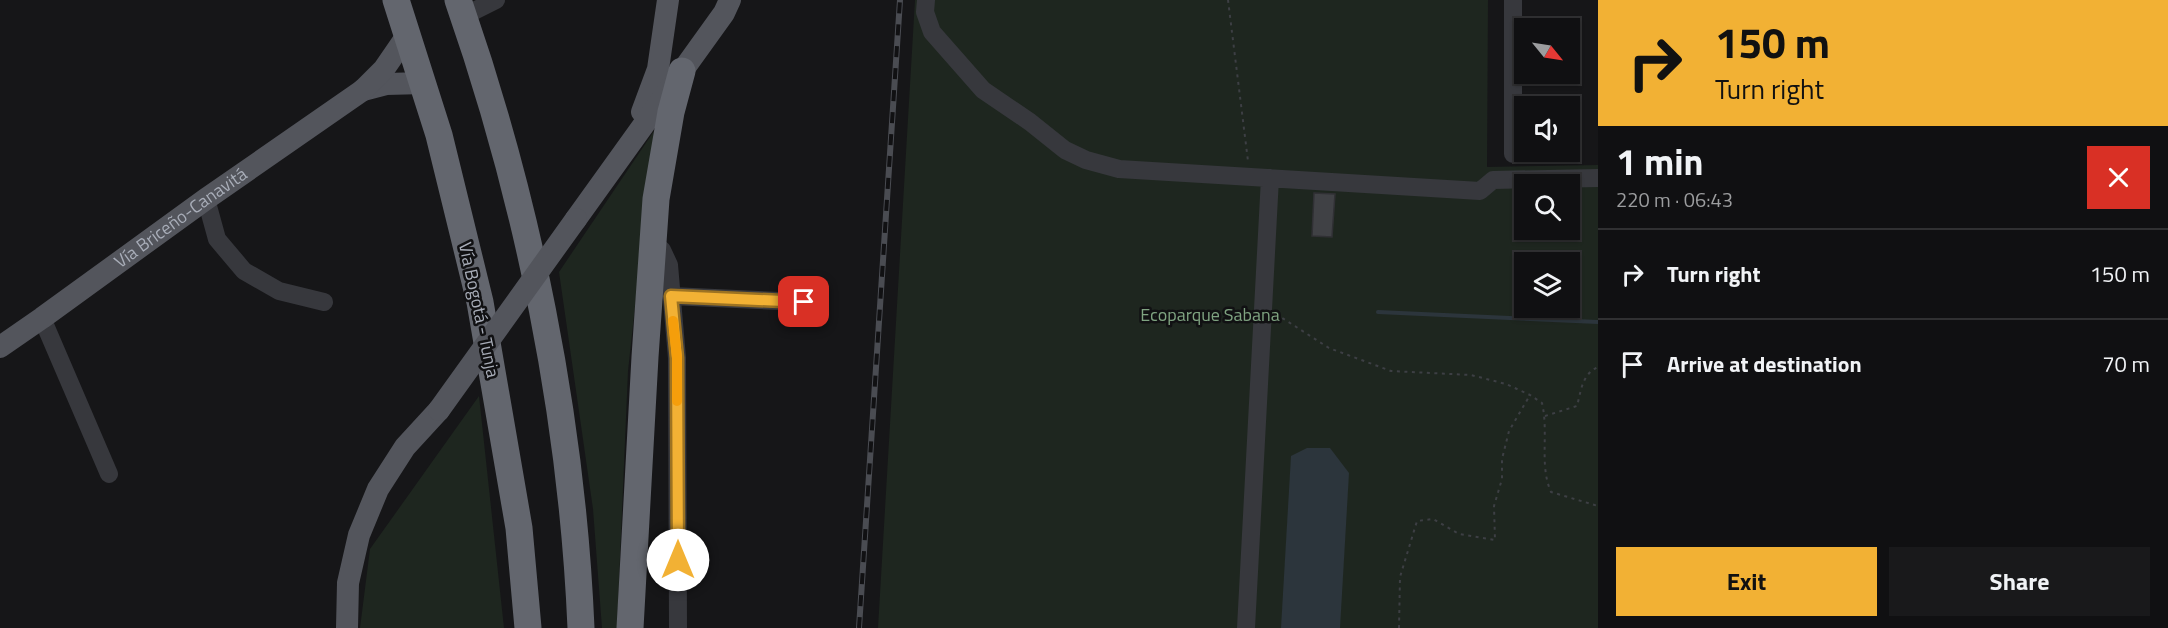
<!DOCTYPE html>
<html lang="en">
<head>
<meta charset="utf-8">
<style>
	body { margin:0; font-family:"Titillium Web",sans-serif; background:#19191b; color:#f1f3f6; height:100vh; display:flex; flex-direction:column; font-size:22px; white-space:nowrap }
	* { box-sizing:border-box; margin:0 }
	p { font-size:20px; color:#9c9d9f }
	.icon { flex:none; width:33px; height:33px; fill:none; stroke:currentColor; stroke-width:2; stroke-linecap:round; stroke-linejoin:round }
	.map { position:relative; flex:1; overflow:hidden }
	.side { display:flex; flex-direction:column; background:#101012; width:570px }
	.side>* { flex:none }
	.guide { background:#f2b134; color:#111; overflow:hidden }
	.needle { width:39px; rotate:120deg }
	.controls { position:absolute; left:1514px; top:18px; display:grid; gap:12px }
	.controls a { display:grid; place-items:center; width:66px; height:66px; border-radius:0px; background:#101012; box-shadow:0 2px 4px #0004,0 0 0 2px #303032; font-size:30px }
	.pin { position:absolute; display:grid; place-items:center; width:51px; height:51px; color:#fff; margin:-26px; border-radius:12px; box-shadow:0 3px 9px #0006 }
	.me { position:absolute; width:66px; margin:-33px; rotate:0deg; stroke-linejoin:round; filter:drop-shadow(0 0 4px #0008) }
	.turn { display:flex; align-items:center; gap:21px; height:126px; padding:0 18px; font-size:27px }
	.turn .icon { width:78px; height:78px; stroke-width:2.5 }
	.turn b { display:block; font-size:42px; line-height:51px }
	.round { display:grid; place-items:center; flex:none; width:63px; height:63px; border-radius:0px; background:#19191b }
	.overview { display:flex; align-items:center; justify-content:space-between; height:102px; padding:0 18px }
	h1 { font-size:36px; font-weight:700; line-height:45px }
	.cta { display:flex; gap:12px; margin-top:auto; padding:12px 18px }
	.cta a { flex:1; height:69px; border-radius:0px; background:#f2b134; color:#111; font-size:24px; font-weight:700; line-height:69px; text-align:center }
	.cta a+a { background:#19191b; color:#f1f3f6 }
	ul { padding:0; list-style:none }
	li { display:flex; align-items:center; gap:18px; height:90px; padding:0 18px; border-top:2px solid #303032 }
	li div { flex:1 }
	li b { display:block; font-size:22px }
	li em { font-style:normal }
	main { display:flex; flex:1; min-height:0 }
	.map>svg:first-child { display:block }
	.green { fill:#1e261f; fill-rule:evenodd }
	.water { fill:#2c353c }
	.lines { fill:none; stroke-linecap:round; stroke-linejoin:round }
	.stream { stroke:#2c353c; stroke-width:4 }
	.building { fill:#404145; stroke:#303034; stroke-width:1.5 }
	.path { stroke:#3d3f44; stroke-width:2; stroke-dasharray:3 4.5; stroke-linecap:butt }
	.minor { stroke:#37383d; stroke-width:18 }
	.major { stroke:#53555c; stroke-width:22 }
	.highway { stroke:#63666e; stroke-width:27 }
	.rail-casing { stroke:#4a4c52; stroke-width:6 }
	.rail { stroke:#111113; stroke-width:4; stroke-dasharray:11; stroke-linecap:butt }
	.major-bridge { stroke:#53555c; stroke-width:22 }
	.route-casing { stroke:#9d7322; stroke-width:15 }
	.route { stroke:#f2b134; stroke-width:10 }
	.slow { stroke:#f59e0b; stroke-width:10 }
	.labels { text-anchor:middle; stroke-width:5; stroke-linejoin:round; paint-order:stroke }
	.street-label { font-size:18px; fill:#a8adb8; stroke:#111113 }
	.park-label { font-size:18px; fill:#7fa381; stroke:#111113 }
</style>
</head>
<body>
<main>
<div class="map">
<svg width="1598" height="628" viewBox="0 0 1598 628">
	<rect width="100%" height="100%" fill="#161618"/>
	<!-- green -->
	<path class="green" d="M915,0H1488L1487,167L1598,165V628H878ZM1524,184H1569V230H1524ZM1524,262H1569V308H1524Z
		M654,131L628,371L617,628H602L593,509L559,272Z
		M479,396L504,628H360L370,549Z"/>
	<!-- water -->
	<path class="water" d="M1307,448H1330L1349,473L1340,628H1281L1291,456Z"/>
	<g class="lines">
		<!-- stream -->
		<path class="stream" d="M1378,312L1598,322"/>
	</g>
	<!-- building -->
	<path class="building" d="M1314,193L1335,194L1332,237L1312,236Z"/>
	<g class="lines">
		<!-- path -->
		<path class="path" d="M1228,0L1248,161
			M1276,314L1329,348L1391,371L1471,375L1506,384L1530,395L1542,403C1549,433 1539,465 1551,492L1598,506
			M1545,416L1577,406C1581,391 1582,374 1598,367
			M1399,628L1400,577L1417,521L1433,519L1459,534L1495,540L1494,506L1502,479V459L1509,431L1530,395"/>
		<!-- minor -->
		<path class="minor" d="M926,0L925,12L932,32L983,90L1030,122L1065,150L1086,160L1119,169L1480,191L1493,180L1598,178
			M464,16L496,0
			M1513,154V0
			M206,199L217,239L244,271L279,291L324,302
			M652,242L662,250L669,265L677,358L678,628
			M671,296L803,302
			M42,318L109,474
			M1246,628L1270,178"/>
		<!-- major -->
		<g class="major">
			<path d="M363,90L386,84L424,83"/>
			<path d="M642,112L658,69L668,0"/>
			<path d="M576,219L724,13L730,0"/>
			<path id="s1" d="M0,347L42,318L206,199L363,90L384,69L408,34"/>
			<path d="M347,628L348,583L359,535L378,489L405,447L439,410"/>
		</g>
		<!-- highway -->
		<path class="highway" d="M396,0L439,135L480,302L519,528L528,628
			M458,0C528,200 572,417 581,628
			M630,628L645,357L656,199L671,112L682,71"/>
		<defs>
			<path id="rail" d="M859,628L900,0"/>
		</defs>
		<!-- rail casing -->
		<use href="#rail" class="rail-casing"/>
		<!-- rail -->
		<use href="#rail" class="rail"/>
		<!-- major-bridge -->
		<path class="major-bridge" d="M439,410L576,219"/>
	</g>
	<g class="lines">
		<defs>
			<path id="route" d="M678,560L677,358L671,296L804,302"/>
		</defs>
		<!-- route casing -->
		<use href="#route" class="route-casing"/>
		<!-- route -->
		<use href="#route" class="route"/>
		<!-- slow -->
		<path class="slow" d="M673,321L677,358V401"/>
	</g>
	<g class="labels">
		<!-- street labels -->
		<g class="street-label">
			<text dy="6" stroke="none"><textPath href="#s1" startOffset="222">Vía Briceño-Canavitá</textPath></text>
			<text transform="translate(479 310) rotate(78)" y="6">Vía Bogotá - Tunja</text>
		</g>
		<!-- park labels -->
		<g class="park-label">
			<text x="1210" y="321">Ecoparque Sabana</text>
		</g>
	</g>
</svg>
<div class="controls">
<a><svg class="needle" viewBox="-14 -14 28 28"><path d="M0-13l5 13h-10z" fill="#e53935"/><path d="M0 13l5-13h-10z" fill="#9c9d9f"/></svg></a>
<a><svg class="icon" aria-label="sound" viewBox="0 0 24 24"><path d="M4 9h4l5-4v14l-5-4H4zM17 9q2 3 0 6"/></svg></a>
<a><svg class="icon" aria-label="search" viewBox="0 0 24 24"><circle cx="10" cy="10" r="6"/><path d="M15 15l6 6"/></svg></a>
<a><svg class="icon" aria-label="layers" viewBox="0 0 24 24"><path d="M12 4l9 5-9 5-9-5zM3 14l9 5 9-5"/></svg></a>
</div>
<div class="pin" style="left:804px;top:302px;background:#d93025"><svg class="icon" aria-label="arrive" viewBox="0 0 24 24"><path d="M6 21V4h12l-3 4 3 4H6"/></svg></div>
<svg class="me" style="left:678px;top:560px" viewBox="-20 -20 40 40"><circle r="19" fill="#fff"/><path d="M0-13L10 11 0 6-10 11z" fill="#f2b134"/></svg>
</div>
<section class="side">
<div class="guide">
<div class="turn"><svg class="icon" aria-label="right" viewBox="0 0 24 24"><path d="M7 20v-9h11M14 6l5 5-5 5"/></svg><div><b>150 m</b>Turn right</div></div>
</div>
<div class="overview"><div><h1>1 min</h1><p>220 m · 06:43</p></div><a class="round" style="background:#d93025;color:#fff"><svg class="icon" aria-label="close" viewBox="0 0 24 24"><path d="M6 6l12 12M18 6L6 18"/></svg></a></div>
<ul>
<li><svg class="icon" aria-label="right" viewBox="0 0 24 24"><path d="M7 20v-9h11M14 6l5 5-5 5"/></svg><div><b>Turn right</b></div><em>150 m</em></li>
<li><svg class="icon" aria-label="arrive" viewBox="0 0 24 24"><path d="M6 21V4h12l-3 4 3 4H6"/></svg><div><b>Arrive at destination</b></div><em>70 m</em></li>
</ul>
<div class="cta"><a>Exit</a><a>Share</a></div>
</section>
</main>
</body>
</html>
